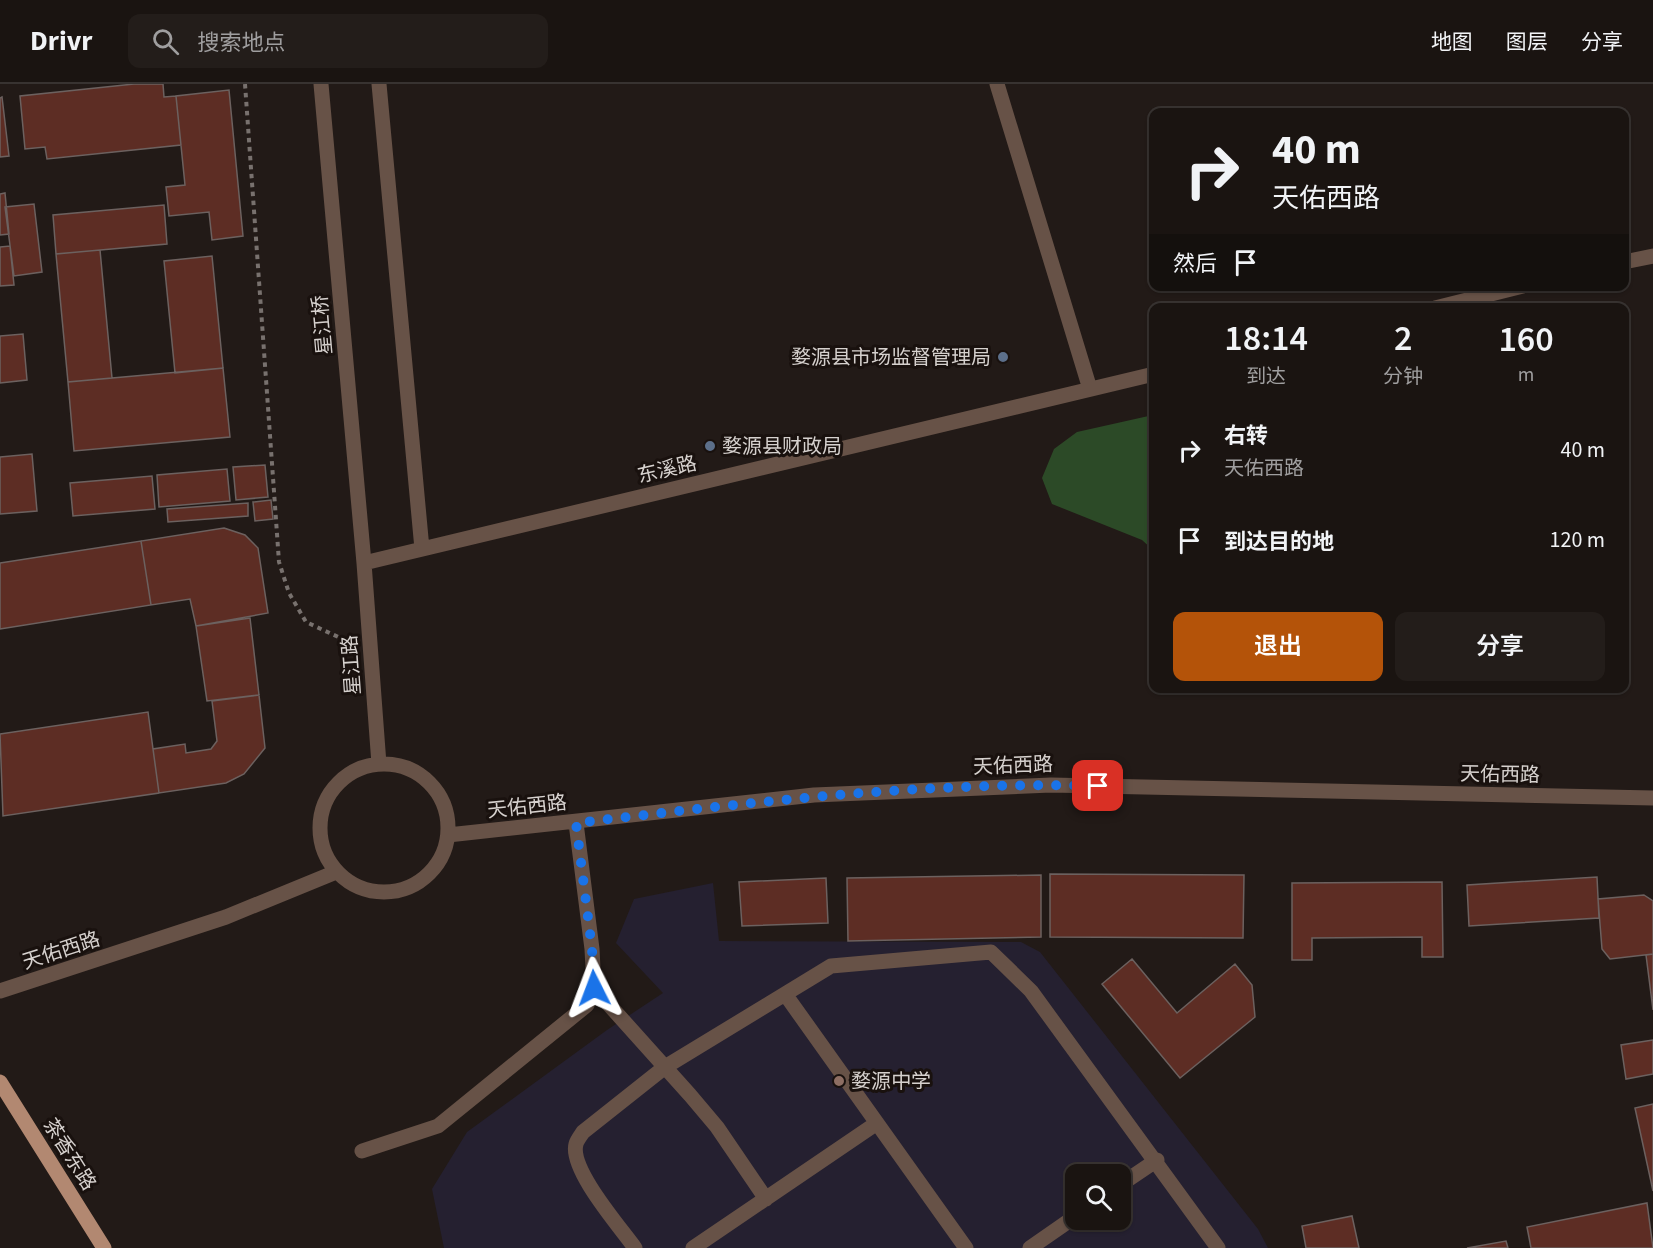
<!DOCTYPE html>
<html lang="zh">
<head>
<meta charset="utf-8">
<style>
	body { margin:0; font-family:"Source Sans 3","Noto Sans SC",sans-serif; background:#231d1a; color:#f1f3f6; height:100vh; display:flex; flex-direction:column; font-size:22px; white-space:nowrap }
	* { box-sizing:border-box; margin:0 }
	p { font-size:20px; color:#9f9e9f }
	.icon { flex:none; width:33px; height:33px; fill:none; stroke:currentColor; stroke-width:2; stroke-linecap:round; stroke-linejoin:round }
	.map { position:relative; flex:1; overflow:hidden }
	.side { position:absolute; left:1149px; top:219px; width:480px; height:390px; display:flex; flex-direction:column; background:#1a1411; border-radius:12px; box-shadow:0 2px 4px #0004,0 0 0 2px #383331 }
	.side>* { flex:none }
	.hud { position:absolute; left:1149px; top:24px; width:480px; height:183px; border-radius:12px; box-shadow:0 2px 4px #0004,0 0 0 2px #383331; background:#1a1411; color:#f1f3f6; overflow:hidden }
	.controls { position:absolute; left:1065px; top:1080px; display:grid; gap:12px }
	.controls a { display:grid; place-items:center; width:66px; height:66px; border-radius:12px; background:#1a1411; box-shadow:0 2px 4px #0004,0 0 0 2px #383331; font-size:30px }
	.pin { position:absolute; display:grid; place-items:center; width:51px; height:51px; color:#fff; margin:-26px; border-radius:12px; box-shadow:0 3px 9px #0006 }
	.me { position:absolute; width:66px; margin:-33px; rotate:357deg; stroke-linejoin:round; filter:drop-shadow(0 0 4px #0008) }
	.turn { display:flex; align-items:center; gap:21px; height:126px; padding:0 24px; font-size:27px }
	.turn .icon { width:78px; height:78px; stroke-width:2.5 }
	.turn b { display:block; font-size:42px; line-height:51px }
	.then { display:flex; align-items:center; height:57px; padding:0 24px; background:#0003; gap:12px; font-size:22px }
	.eta { display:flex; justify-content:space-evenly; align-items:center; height:102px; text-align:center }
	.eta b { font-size:36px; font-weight:600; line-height:42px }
	.cta { display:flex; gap:12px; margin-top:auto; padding:12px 24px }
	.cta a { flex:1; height:69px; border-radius:12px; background:#b45309; color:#fff; font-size:24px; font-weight:600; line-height:69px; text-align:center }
	.cta a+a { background:#231d1a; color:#f1f3f6 }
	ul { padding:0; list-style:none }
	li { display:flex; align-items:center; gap:18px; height:90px; padding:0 24px }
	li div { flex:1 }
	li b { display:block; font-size:22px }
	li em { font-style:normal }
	header { display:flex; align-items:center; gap:36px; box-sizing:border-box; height:84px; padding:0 30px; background:#1a1411; border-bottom:2px solid #383331 }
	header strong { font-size:28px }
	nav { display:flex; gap:33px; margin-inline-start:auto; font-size:21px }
	.search { width:420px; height:54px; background:#231d1a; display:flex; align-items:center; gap:15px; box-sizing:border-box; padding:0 21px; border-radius:12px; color:#9f9e9f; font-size:22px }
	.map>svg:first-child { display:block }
	.education { fill:#252030; fill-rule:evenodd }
	.green { fill:#2c4a27 }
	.building { fill:#5d2d24; stroke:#6c615f; stroke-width:1.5 }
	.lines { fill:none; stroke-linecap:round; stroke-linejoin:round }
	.path { stroke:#78716e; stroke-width:4; stroke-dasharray:4.5 4.5; stroke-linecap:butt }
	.minor { stroke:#675247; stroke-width:15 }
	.major { stroke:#b28871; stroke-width:15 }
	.route { stroke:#1a73e8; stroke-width:10; stroke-dasharray:0 18 }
	.service-dot { fill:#5c6f8a; stroke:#19110e; stroke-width:2 }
	.education-dot { fill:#8d6e63; stroke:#19110e; stroke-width:2 }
	.labels { text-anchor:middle; stroke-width:6; stroke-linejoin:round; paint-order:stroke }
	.street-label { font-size:20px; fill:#d6d1ce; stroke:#19110e }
	.poi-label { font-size:20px; fill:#d6d1ce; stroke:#19110e; text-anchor:start }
</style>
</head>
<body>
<header>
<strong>Drivr</strong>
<div class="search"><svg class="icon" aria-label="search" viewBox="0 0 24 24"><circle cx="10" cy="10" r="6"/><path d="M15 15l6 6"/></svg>搜索地点</div>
<nav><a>地图</a><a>图层</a><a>分享</a></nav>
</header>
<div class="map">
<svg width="1653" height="1164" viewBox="0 0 1653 1164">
	<rect width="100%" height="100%" fill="#221a17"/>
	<!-- education -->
	<path class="education" d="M713,799L719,857L1021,858L1040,868L1258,1145L1268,1164H444L432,1105L467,1048L607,946L663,909L616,859L634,815ZM1076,1090H1120V1136H1076Z"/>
	<!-- green -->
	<path class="green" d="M1153,331V466L1142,456L1052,420L1042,394L1054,365L1077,348Z"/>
	<!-- building -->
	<path class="building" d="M134,0H163L164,13L176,12L181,61L47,75L45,63L25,65L20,12Z
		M229,6L243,152L212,156L209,128L169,132L166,103L185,101L176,12Z
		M2,13L9,72L0,73V14Z
		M5,109L9,150L0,151V110Z
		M34,120L42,188L14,192L5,123Z
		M164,121L167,160L56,170L53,131Z
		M10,162L14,201L0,202V163Z
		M100,166L112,294L68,298L56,170Z
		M212,172L223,284L175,289L164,177Z
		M23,250L27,296L0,299V252Z
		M223,284L230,353L74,367L68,298Z
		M32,370L37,427L0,430V373Z
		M265,381L268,413L236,416L233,383Z
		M227,385L230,417L159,423L157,391Z
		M152,392L155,425L73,432L70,399Z
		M271,416L273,435L255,437L253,418Z
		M248,419V432L168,438L167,425Z
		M224,444L245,451L258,464L268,529L196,542L190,515L151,521L141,457Z
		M141,457L151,521L0,545V479Z
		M250,534L259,611L207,617L196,542Z
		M259,611L265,664L244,690L226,699L159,709L153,665L185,660L186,669L211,665L217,657L212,617Z
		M148,628L159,709L3,732L0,650Z
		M1050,790L1244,791L1243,854L1050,853Z
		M1041,791V853L848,857L847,794Z
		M1597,793L1599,834L1469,842L1467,801Z
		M826,794L828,839L742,842L739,798Z
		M1442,798L1443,873H1422V853L1312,854V876H1292V799Z
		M1644,811L1653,817V870L1610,875L1602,865L1598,815Z
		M1653,870V926L1646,871Z
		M1132,875L1177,929L1235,880L1252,901L1255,933L1180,994L1102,900Z
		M1653,956V990L1626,995L1621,961Z
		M1653,1020V1107L1635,1024Z
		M1647,1119L1653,1164H1531L1527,1143Z
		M1352,1132L1359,1164H1306L1302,1142Z
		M1506,1157L1508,1164H1467Z"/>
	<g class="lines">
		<!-- path -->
		<path class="path" d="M245,0L279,478L289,509L306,538L349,558"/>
		<!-- minor -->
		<path class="minor" d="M321,0L364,479L379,680
			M379,0L422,465
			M997,0L1090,305
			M1624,178L1653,172
			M1435,224L1523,202
			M364,479L1154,290
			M320 744a64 64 0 1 1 128 0a64 64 0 1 1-128 0Z
			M448,751L814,711L1051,701L1653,714
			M594,904L690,1011L717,1043L766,1115
			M0,907L226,833L336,788
			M785,910L966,1164
			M362,1067L438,1042L587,921L594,904L592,865L576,739
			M1120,1101L1157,1076
			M635,1164C620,1143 569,1085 576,1060C577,1056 581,1051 583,1048L665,983L831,882L991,868L1031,907L1218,1164
			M693,1164L877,1039
			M1030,1164L1076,1132"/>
		<!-- major -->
		<path class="major" d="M0,998L104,1164"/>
	</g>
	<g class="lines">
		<!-- route -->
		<path class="route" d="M594,904L592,865L576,739C749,719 923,697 1098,702"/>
	</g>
	<!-- markers -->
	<g class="service-dot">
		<circle cx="1003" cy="273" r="6"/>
		<circle cx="710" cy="362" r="6"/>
	</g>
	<circle class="education-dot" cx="839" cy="997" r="6"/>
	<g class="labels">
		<!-- street labels -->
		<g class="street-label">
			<text transform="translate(322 241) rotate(-95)" y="7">星江桥</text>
			<text transform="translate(667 385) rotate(-13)" y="7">东溪路</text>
			<text transform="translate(351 581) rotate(-94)" y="7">星江路</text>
			<text transform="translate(1013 681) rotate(-2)" y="7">天佑西路</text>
			<text transform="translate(1500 690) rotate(1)" y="7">天佑西路</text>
			<text transform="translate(527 722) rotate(-6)" y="7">天佑西路</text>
			<text transform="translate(61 866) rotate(-18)" y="7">天佑西路</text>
			<text transform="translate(70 1070) rotate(58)" y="7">茶香东路</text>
		</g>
		<!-- poi labels -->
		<g class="poi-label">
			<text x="991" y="280" text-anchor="end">婺源县市场监督管理局</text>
			<text x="722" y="369">婺源县财政局</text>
			<text x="851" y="1004">婺源中学</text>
		</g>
	</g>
</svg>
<div class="controls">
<a><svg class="icon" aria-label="search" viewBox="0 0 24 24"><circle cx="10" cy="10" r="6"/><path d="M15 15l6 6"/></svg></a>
</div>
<div class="pin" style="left:1098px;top:702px;background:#d93025"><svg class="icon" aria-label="arrive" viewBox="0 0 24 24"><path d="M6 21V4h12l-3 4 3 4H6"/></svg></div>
<svg class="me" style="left:594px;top:904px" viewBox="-20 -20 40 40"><path d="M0-17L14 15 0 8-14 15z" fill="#1a73e8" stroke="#fff" stroke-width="4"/></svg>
<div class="hud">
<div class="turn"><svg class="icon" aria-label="right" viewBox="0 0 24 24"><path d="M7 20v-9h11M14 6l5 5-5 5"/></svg><div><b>40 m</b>天佑西路</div></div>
<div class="then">然后<svg class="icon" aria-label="arrive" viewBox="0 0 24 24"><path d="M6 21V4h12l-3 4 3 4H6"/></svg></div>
</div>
<section class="side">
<div class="eta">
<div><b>18:14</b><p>到达</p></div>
<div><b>2</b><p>分钟</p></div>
<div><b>160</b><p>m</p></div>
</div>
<ul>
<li><svg class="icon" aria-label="right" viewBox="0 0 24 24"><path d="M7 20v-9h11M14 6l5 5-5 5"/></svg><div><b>右转</b><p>天佑西路</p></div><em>40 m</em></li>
<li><svg class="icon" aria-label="arrive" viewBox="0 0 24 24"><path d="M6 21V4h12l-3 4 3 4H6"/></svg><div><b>到达目的地</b></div><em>120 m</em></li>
</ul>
<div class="cta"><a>退出</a><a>分享</a></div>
</section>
</div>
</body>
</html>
